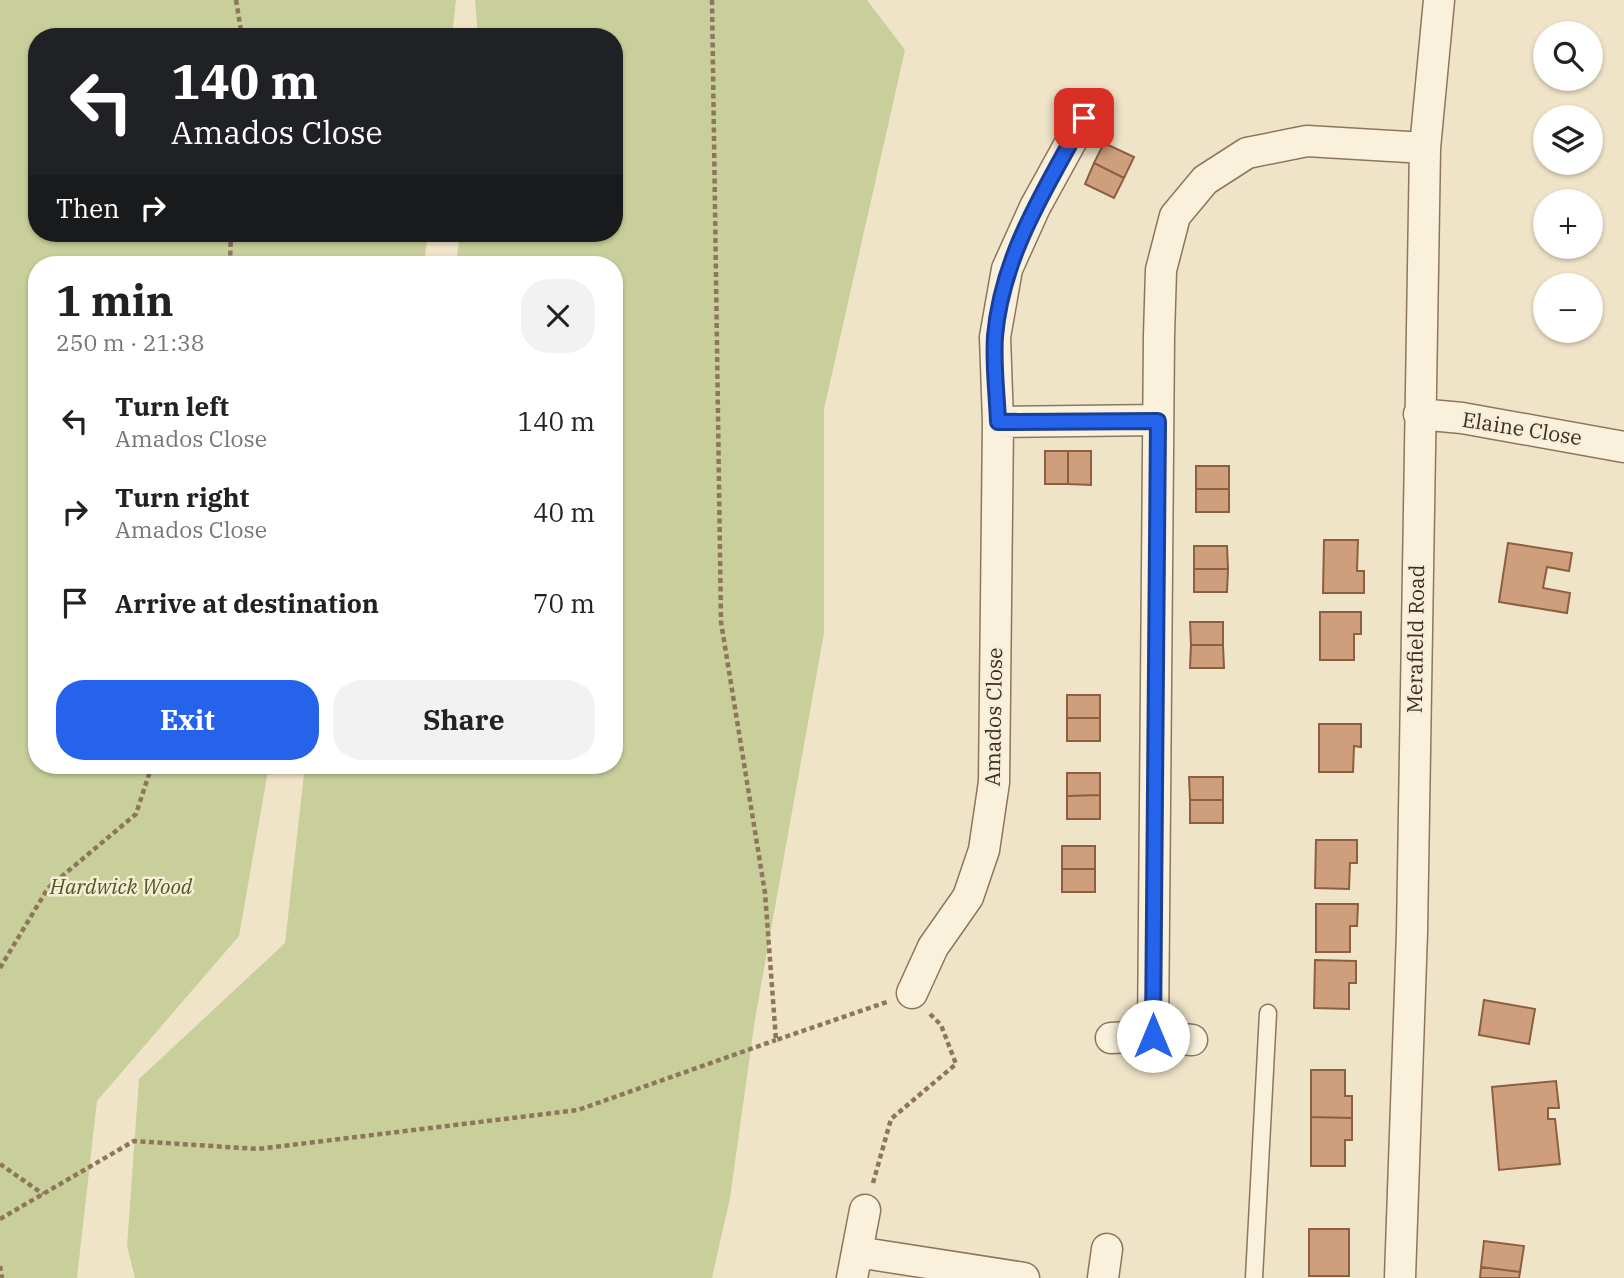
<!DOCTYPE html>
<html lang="en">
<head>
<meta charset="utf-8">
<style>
	body { margin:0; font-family:"IBM Plex Serif",serif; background:#f2f2f2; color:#222; height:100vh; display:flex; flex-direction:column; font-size:26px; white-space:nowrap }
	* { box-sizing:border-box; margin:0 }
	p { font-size:23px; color:#767676 }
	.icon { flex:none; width:38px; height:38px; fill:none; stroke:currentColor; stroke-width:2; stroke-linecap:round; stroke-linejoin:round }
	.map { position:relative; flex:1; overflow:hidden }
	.drawer { position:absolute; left:28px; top:256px; width:595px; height:518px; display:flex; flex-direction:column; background:#fff; border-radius:28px; box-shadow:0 2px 5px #0004 }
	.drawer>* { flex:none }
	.guide { position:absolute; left:28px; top:28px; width:595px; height:214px; border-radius:28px; box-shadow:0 2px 5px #0004; background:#202124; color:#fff; overflow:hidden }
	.controls { position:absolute; left:1533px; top:21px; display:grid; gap:14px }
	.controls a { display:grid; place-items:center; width:70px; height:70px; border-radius:50%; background:#fff; box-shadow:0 2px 5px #0004; font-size:35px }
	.pin { position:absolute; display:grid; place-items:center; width:60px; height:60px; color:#fff; margin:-30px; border-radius:14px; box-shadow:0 4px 10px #0006 }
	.me { position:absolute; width:77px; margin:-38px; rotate:0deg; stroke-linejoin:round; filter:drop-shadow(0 0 5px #0008) }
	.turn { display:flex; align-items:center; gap:24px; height:147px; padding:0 28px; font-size:32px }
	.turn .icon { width:91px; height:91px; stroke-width:2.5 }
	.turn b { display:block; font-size:49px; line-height:60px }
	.then { display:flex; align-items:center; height:66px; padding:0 28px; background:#0003; gap:14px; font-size:26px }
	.round { display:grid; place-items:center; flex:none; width:74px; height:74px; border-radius:28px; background:#f2f2f2 }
	.summary { display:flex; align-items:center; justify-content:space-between; height:119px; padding:0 28px }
	h1 { font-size:42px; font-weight:700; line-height:52px }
	.action { display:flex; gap:14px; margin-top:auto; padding:14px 28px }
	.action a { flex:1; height:80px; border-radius:28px; background:#2563eb; color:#fff; font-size:28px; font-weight:700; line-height:80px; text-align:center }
	.action a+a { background:#f2f2f2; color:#222 }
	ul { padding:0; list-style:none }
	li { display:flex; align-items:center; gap:21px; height:91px; padding:0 28px }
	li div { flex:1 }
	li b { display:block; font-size:26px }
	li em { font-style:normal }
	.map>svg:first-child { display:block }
	.green { fill:#c9cf9b }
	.building { fill:#cf9f7d; stroke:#8d5f41; stroke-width:2 }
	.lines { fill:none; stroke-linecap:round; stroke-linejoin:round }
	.lane-casing { stroke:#8d765c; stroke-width:19 }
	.street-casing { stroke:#8d765c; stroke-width:33 }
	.path { stroke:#8d765c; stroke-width:4.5; stroke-dasharray:5 3.5; stroke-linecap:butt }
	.lane { stroke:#faf1dc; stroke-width:16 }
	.street { stroke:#faf1dc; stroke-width:30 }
	.route-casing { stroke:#184099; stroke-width:18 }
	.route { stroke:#2563eb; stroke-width:12 }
	.labels { text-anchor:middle; stroke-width:5; stroke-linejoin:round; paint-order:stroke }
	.street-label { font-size:21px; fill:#3d2e20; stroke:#f7eed8 }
	.park-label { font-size:21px; font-style:italic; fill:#4d5a26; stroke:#f7eed8 }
</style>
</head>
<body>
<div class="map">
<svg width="1624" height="1278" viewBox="0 0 1624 1278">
	<rect width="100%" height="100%" fill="#f0e4c8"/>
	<!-- green -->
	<path class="green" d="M0,0H456L452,37H37V233H428L424,264H37V765H269L239,936L97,1101L77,1278H0Z
		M475,0H867L905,50L824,409V633L755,1019L730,1198L712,1278H135L127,1246L139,1079L285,943L305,765H614V264H456L460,233H614V37H478Z"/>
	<!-- building -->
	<path class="building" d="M1104,143L1134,157L1124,178L1094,163Z
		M1094,163L1124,178L1114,198L1085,184Z
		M1045,451H1068V484H1045Z
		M1068,451H1091V485L1068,484Z
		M1196,466H1229V489H1196Z
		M1196,489H1229V512H1196Z
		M1324,540H1358L1357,571H1364V593H1323Z
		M1508,543L1572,553L1569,571L1547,567L1543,588L1570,593L1567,613L1499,602Z
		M1194,546H1227L1228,569H1194Z
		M1194,569H1228L1227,592H1194Z
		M1320,612H1361V634H1354V660H1320Z
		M1190,622H1223V645H1191Z
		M1191,645H1223L1224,668H1190Z
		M1067,695H1100V718H1067Z
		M1067,718H1100V741H1067Z
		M1319,724H1361V747L1354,746L1353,772H1319Z
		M1067,773H1100V795L1067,796Z
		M1189,777H1223V800H1190Z
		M1100,795V819H1067V796Z
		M1190,800H1223V823H1190Z
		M1316,840H1357V863H1350L1349,889L1315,888Z
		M1062,846H1095V869H1062Z
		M1062,869H1095V892H1062Z
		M1316,904H1358L1357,926H1350V952H1316Z
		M1315,960L1356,961V983H1349V1009L1314,1008Z
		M1484,1000L1535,1009L1529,1044L1479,1035Z
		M1311,1070H1345V1096H1352V1118L1311,1117Z
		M1556,1081L1559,1108H1548V1119H1555L1560,1164L1499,1170L1492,1087Z
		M1311,1117L1352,1118V1140H1345V1166H1311Z
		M1309,1229H1349V1276H1309Z
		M1484,1241L1524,1246L1520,1272L1481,1267Z
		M1481,1267L1520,1272L1519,1278H1480Z"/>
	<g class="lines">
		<defs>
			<path id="lane" d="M1254,1278L1268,1013"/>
			<path id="street" d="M1419,414L1462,418L1624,447
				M998,422L1158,420
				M912,993L933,947L968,897L984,850L994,782L998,422L995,337L1007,269L1035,207L1084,118
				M1153,1036L1159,336L1161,270L1175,216L1205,180L1247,153L1307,141L1425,148
				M1111,1038L1153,1036L1192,1040
				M857,1252L1024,1278
				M852,1278L865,1210
				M1103,1278L1107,1249
				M1400,1278L1412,932L1425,148L1439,0"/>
		</defs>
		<!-- lane casing -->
		<use href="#lane" class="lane-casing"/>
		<!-- street casing -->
		<use href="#street" class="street-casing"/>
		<!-- path -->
		<path class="path" d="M236,0L242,37
			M712,0L721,622L765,893L776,1040L887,1002
			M230,264L231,233
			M0,968L48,888L136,814L152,765
			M0,1164L43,1194
			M873,1183L891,1119L956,1064L941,1025L930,1014
			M0,1219L134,1141L258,1149L578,1110L776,1040
			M0,1266L2,1278"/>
		<!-- lane -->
		<use href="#lane" class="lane"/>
		<!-- street -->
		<use href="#street" class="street"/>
	</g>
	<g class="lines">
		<defs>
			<path id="route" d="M1084,118C1046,188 1002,255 995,336C993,364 997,394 998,422L1158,421L1153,1036"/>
		</defs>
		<!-- route casing -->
		<use href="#route" class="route-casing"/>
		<!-- route -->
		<use href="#route" class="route"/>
	</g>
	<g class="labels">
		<!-- street labels -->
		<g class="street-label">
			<text transform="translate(1522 429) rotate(9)" y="7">Elaine Close</text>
			<text transform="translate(1416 639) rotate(-89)" y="7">Merafield Road</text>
			<text transform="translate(994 717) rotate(-89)" y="7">Amados Close</text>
		</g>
		<!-- park labels -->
		<g class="park-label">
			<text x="121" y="894">Hardwick Wood</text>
		</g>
	</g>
</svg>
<div class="controls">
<a><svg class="icon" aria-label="search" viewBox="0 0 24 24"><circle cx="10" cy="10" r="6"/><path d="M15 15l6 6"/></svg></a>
<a><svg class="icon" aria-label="layers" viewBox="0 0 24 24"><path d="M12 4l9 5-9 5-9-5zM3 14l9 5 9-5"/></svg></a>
<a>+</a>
<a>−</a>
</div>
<div class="pin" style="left:1084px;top:118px;background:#d93025"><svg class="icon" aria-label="arrive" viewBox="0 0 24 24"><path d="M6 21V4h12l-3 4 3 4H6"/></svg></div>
<svg class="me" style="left:1153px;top:1036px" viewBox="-20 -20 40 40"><circle r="19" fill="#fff"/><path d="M0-13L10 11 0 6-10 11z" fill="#2563eb"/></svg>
<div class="guide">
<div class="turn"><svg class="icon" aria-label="left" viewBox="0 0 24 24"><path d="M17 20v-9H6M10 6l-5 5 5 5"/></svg><div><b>140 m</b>Amados Close</div></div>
<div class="then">Then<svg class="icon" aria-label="right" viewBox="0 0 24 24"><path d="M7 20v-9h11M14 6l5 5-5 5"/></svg></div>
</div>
<section class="drawer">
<div class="summary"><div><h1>1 min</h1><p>250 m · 21:38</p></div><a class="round"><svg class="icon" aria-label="close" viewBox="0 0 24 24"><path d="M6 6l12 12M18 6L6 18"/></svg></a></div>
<ul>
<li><svg class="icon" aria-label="left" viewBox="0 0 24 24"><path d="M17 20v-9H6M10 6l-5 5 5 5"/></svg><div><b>Turn left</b><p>Amados Close</p></div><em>140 m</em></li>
<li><svg class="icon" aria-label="right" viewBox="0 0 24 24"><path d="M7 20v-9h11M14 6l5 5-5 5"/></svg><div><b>Turn right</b><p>Amados Close</p></div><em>40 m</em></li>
<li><svg class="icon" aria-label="arrive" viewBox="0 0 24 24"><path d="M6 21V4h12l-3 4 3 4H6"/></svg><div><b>Arrive at destination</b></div><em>70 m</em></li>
</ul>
<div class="action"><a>Exit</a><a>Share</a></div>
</section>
</div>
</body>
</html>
